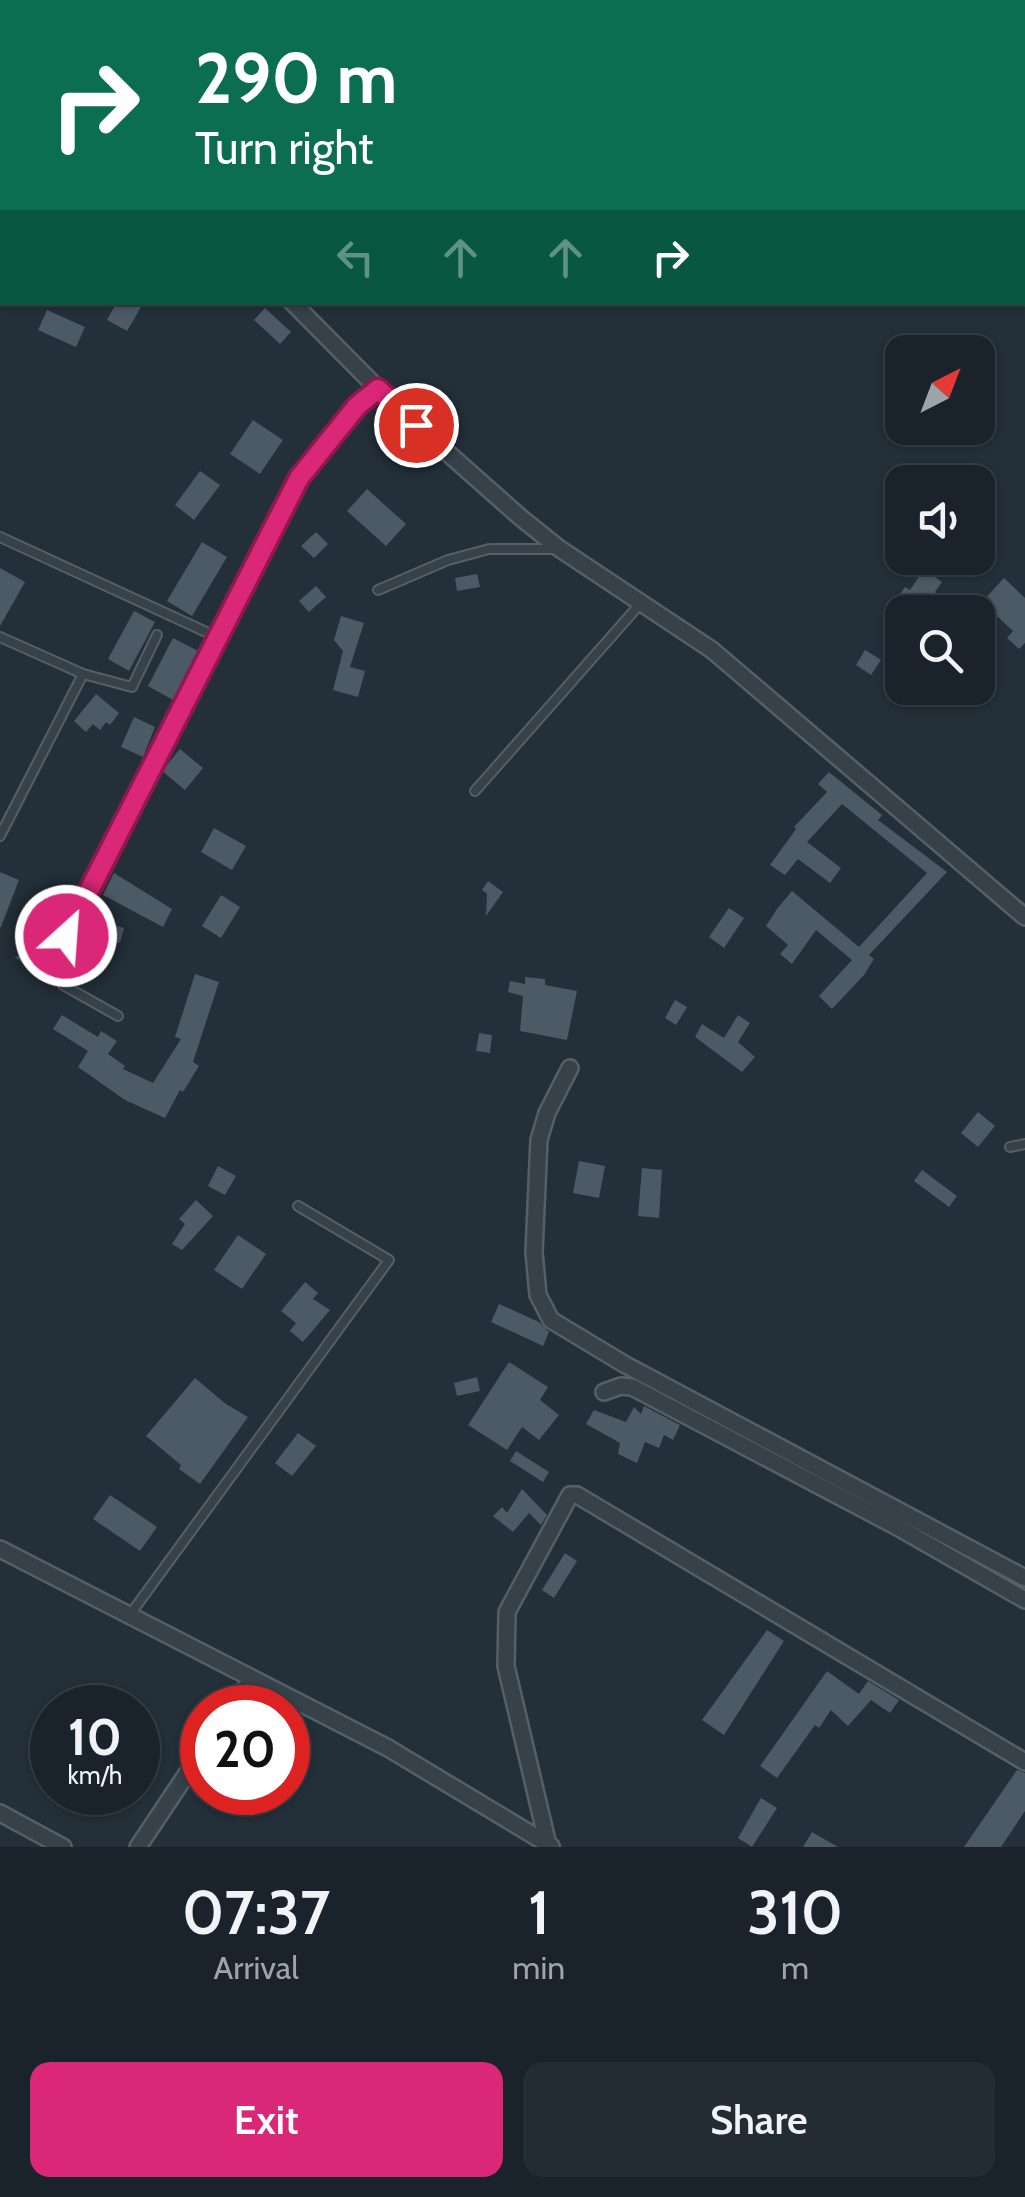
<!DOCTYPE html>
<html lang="en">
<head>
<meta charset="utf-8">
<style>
	body { margin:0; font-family:Cabin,sans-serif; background:#232b33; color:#f1f3f6; height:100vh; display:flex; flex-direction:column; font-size:38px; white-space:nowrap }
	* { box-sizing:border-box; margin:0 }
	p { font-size:32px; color:#9fa4a9 }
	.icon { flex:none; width:55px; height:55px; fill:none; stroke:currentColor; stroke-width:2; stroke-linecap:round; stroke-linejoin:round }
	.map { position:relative; height:1847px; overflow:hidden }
	.panel { display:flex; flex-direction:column; background:#1a232b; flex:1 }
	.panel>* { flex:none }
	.guide { position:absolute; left:0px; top:0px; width:1025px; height:305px; box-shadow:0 2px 8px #0004,0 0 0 2px #384047; background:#0b6e4f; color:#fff; overflow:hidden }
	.needle { width:65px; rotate:42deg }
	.buttons { position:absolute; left:885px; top:335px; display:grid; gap:20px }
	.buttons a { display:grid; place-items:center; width:110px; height:110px; border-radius:20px; background:#1a232b; box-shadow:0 2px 8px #0004,0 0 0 2px #384047; font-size:50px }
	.speed { position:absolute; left:30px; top:1685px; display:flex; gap:20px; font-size:50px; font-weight:700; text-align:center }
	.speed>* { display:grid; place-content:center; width:130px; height:130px; border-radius:50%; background:#1a232b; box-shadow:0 2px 8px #0004,0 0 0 2px #384047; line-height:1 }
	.speed small { font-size:25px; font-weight:400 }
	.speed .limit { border:15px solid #d22; background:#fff; color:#111 }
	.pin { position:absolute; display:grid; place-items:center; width:85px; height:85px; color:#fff; margin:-42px; border:5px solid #fff; border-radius:50%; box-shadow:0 2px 10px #0007 }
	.me { position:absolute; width:110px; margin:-55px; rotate:26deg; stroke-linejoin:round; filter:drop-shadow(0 0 8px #0008) }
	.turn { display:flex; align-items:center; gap:35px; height:210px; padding:0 30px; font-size:45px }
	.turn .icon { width:130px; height:130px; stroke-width:2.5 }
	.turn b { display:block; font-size:70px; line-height:85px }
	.lanes { display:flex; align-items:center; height:95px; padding:0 30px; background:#0003; justify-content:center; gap:50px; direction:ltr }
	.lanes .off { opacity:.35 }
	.eta { display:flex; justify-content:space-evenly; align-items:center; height:170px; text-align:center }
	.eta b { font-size:60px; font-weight:600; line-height:70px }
	.cta { display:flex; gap:20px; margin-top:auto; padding:20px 30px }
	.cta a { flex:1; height:115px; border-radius:20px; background:#db2777; color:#fff; font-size:40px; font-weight:600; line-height:115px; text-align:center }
	.cta a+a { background:#232b33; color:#f1f3f6 }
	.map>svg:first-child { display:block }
	.building { fill:#4c5a65 }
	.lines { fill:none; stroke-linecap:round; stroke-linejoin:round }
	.lane-casing { stroke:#555f68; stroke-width:12 }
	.street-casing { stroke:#555f68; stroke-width:20 }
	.lane { stroke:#37414a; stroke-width:8 }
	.street { stroke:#37414a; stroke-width:15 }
	.route-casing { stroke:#8e194d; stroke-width:25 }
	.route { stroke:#db2777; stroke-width:18 }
</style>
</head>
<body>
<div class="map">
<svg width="1025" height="1847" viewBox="0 0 1025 1847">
	<rect width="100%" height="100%" fill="#232f39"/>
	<!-- building -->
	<path class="building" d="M117,302H144L127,331L107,320Z
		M265,308L291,332L280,344L254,320Z
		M47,310L85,327L76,347L38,330Z
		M253,420L283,440L260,474L230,454Z
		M200,471L220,485L194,520L175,505Z
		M367,489L406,524L386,546L347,511Z
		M316,532L328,544L314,558L301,546Z
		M202,542L227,557L192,616L167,601Z
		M0,568L25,582L0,626Z
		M924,569L942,582L935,592L942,597L936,605L948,612H902V629L884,617L905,587L910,590Z
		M477,574L480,587L457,591L455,578Z
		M1004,578L1025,598V643L1019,649L1007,638L1013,631L982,602Z
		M316,586L326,597L309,612L299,601Z
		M134,611L155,622L129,671L108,659Z
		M341,616L364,623L350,667L365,671L358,697L333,690L343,651L334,640Z
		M173,638L200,652L173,700L148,686Z
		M865,650L881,660L871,675L856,665Z
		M96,694L119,713L110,725L106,722L100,730L93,724L86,732L74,721Z
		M134,717L155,727L143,757L121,747Z
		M180,749L203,768L185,790L162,771Z
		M829,772L882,815L878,820L947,872L869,955L874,959L864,975L832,1009L819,996L852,960L816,930L792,964L780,954L788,945L766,926L777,909L792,891L859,947L927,873L842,804L807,842L841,868L830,883L798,859L785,875L770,865L796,829L794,827L827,792L818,784Z
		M214,828L246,846L232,870L201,852Z
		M0,872L19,880L1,927H0Z
		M114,873L172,909L163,927L103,895Z
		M488,881L503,892L486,916L487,894L482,890Z
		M49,893L67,903L45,945L50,948L34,970L14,957H17L42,920L36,917Z
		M221,895L240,907L221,938L202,926Z
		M729,908L744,918L724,948L709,937Z
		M92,918L124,928L120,943L99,937L88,967L72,961L77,946L83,948Z
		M195,974L219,982L193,1062L199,1066L183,1092L180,1090L165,1118L125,1100L78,1067L88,1051L53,1029L62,1015L98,1037L101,1031L117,1041L108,1054L125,1066L123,1069L153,1083L181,1039L175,1037Z
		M525,977L545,979V985L577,991L567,1040L520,1031L523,996L508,992L510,981L525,984Z
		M675,1000L687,1007L676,1025L665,1018Z
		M738,1015L750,1023L738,1042L755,1057L742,1072L695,1037L702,1024L724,1038Z
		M479,1033L492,1035L490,1053L476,1051Z
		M978,1112L995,1126L978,1147L961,1133Z
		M579,1161L605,1166L599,1198L573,1193Z
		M218,1166L236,1176L225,1195L208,1186Z
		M642,1168L662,1170L659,1218L638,1216Z
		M922,1170L957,1196L949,1207L914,1181Z
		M196,1200L213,1216L182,1250L172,1244L185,1224L179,1219Z
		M238,1235L266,1254L242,1289L214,1270Z
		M305,1282L318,1293L313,1299L330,1310L303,1342L290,1331L296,1323L281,1311Z
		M499,1304L539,1322L549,1332L543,1346L491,1322Z
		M509,1362L548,1387L540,1400L559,1415L539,1440L522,1427L507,1450L468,1425Z
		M477,1377L480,1391L457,1396L454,1383Z
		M195,1378L226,1404L248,1417L200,1484L179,1469L181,1465L146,1436Z
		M644,1406L680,1425L673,1440L664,1435L659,1448L645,1442L637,1463L618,1454L620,1443L586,1424L594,1410L626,1422L634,1407L641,1414Z
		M298,1433L316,1446L292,1476L275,1463Z
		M516,1451L549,1472L543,1482L510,1461Z
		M522,1489L547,1515L541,1525L529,1513L513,1532L493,1516L502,1507L507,1513Z
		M110,1495L157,1527L140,1551L93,1519Z
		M565,1553L577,1561L554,1598L542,1590Z
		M767,1630L784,1641L724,1735L702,1720Z
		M827,1671L859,1694L868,1681L899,1700L890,1713L871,1700L848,1726L831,1710L819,1728L815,1725L777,1778L760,1766Z
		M1017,1770L1025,1773V1811L1001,1847H964Z
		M761,1798L777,1808L752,1847L738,1838Z
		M812,1832L838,1847H803Z"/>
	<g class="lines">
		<defs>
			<path id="lane" d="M0,537L217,637
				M378,590L448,560L489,549H555
				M0,637L83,674L132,687L157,635
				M475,791L641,603
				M0,836L83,674
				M118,1016L63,985L53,963L299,478L357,406L378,389
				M1010,1147L1025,1144
				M129,1616L389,1260L298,1206"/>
			<path id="street" d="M1022,37L1025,36
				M292,302L397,408L520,517L560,549L712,650L1025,917
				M570,1068L547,1113L539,1140L534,1252L538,1295L551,1320L624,1364L1025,1578
				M604,1392L621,1386L632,1387L901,1529L1025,1600
				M0,1549L388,1748L551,1846
				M232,1708L252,1678
				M0,1813L63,1847
				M548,1845L506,1666L507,1612L570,1495H577L1025,1762
				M138,1847L202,1751"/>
		</defs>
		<!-- lane casing -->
		<use href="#lane" class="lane-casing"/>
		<!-- street casing -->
		<use href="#street" class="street-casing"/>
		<!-- lane -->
		<use href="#lane" class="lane"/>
		<!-- street -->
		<use href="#street" class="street"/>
	</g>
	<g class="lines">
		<defs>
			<path id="route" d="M66,936L299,478L357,406L378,389L416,425"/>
		</defs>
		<!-- route casing -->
		<use href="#route" class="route-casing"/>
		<!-- route -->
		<use href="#route" class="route"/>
	</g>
</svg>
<div class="buttons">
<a><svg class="needle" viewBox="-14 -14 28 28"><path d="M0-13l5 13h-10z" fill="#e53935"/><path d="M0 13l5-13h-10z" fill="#9fa4a9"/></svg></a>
<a><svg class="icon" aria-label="sound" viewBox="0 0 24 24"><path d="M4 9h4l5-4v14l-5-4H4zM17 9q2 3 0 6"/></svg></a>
<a><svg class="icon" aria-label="search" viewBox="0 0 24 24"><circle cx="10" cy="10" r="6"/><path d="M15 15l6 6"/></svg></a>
</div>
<div class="speed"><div>10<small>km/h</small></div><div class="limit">20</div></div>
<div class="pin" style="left:416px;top:425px;background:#d93025"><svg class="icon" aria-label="arrive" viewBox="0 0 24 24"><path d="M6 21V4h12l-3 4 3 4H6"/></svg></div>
<svg class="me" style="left:66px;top:936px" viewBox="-20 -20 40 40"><circle r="17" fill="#db2777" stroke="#fff" stroke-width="3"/><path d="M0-11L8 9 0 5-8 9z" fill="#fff"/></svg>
<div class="guide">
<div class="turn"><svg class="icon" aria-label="right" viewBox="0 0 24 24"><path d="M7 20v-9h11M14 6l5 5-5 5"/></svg><div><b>290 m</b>Turn right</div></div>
<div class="lanes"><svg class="icon off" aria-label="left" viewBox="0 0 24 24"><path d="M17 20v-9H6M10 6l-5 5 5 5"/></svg><svg class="icon off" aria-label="ahead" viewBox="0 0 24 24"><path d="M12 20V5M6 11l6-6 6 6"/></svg><svg class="icon off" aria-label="ahead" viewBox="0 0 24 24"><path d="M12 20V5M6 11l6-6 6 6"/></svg><svg class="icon" aria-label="right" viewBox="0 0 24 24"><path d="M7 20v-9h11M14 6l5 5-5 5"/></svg></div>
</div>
</div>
<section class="panel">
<div class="eta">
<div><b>07:37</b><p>Arrival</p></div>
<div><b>1</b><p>min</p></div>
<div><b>310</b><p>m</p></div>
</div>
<div class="cta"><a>Exit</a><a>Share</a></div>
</section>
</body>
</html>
